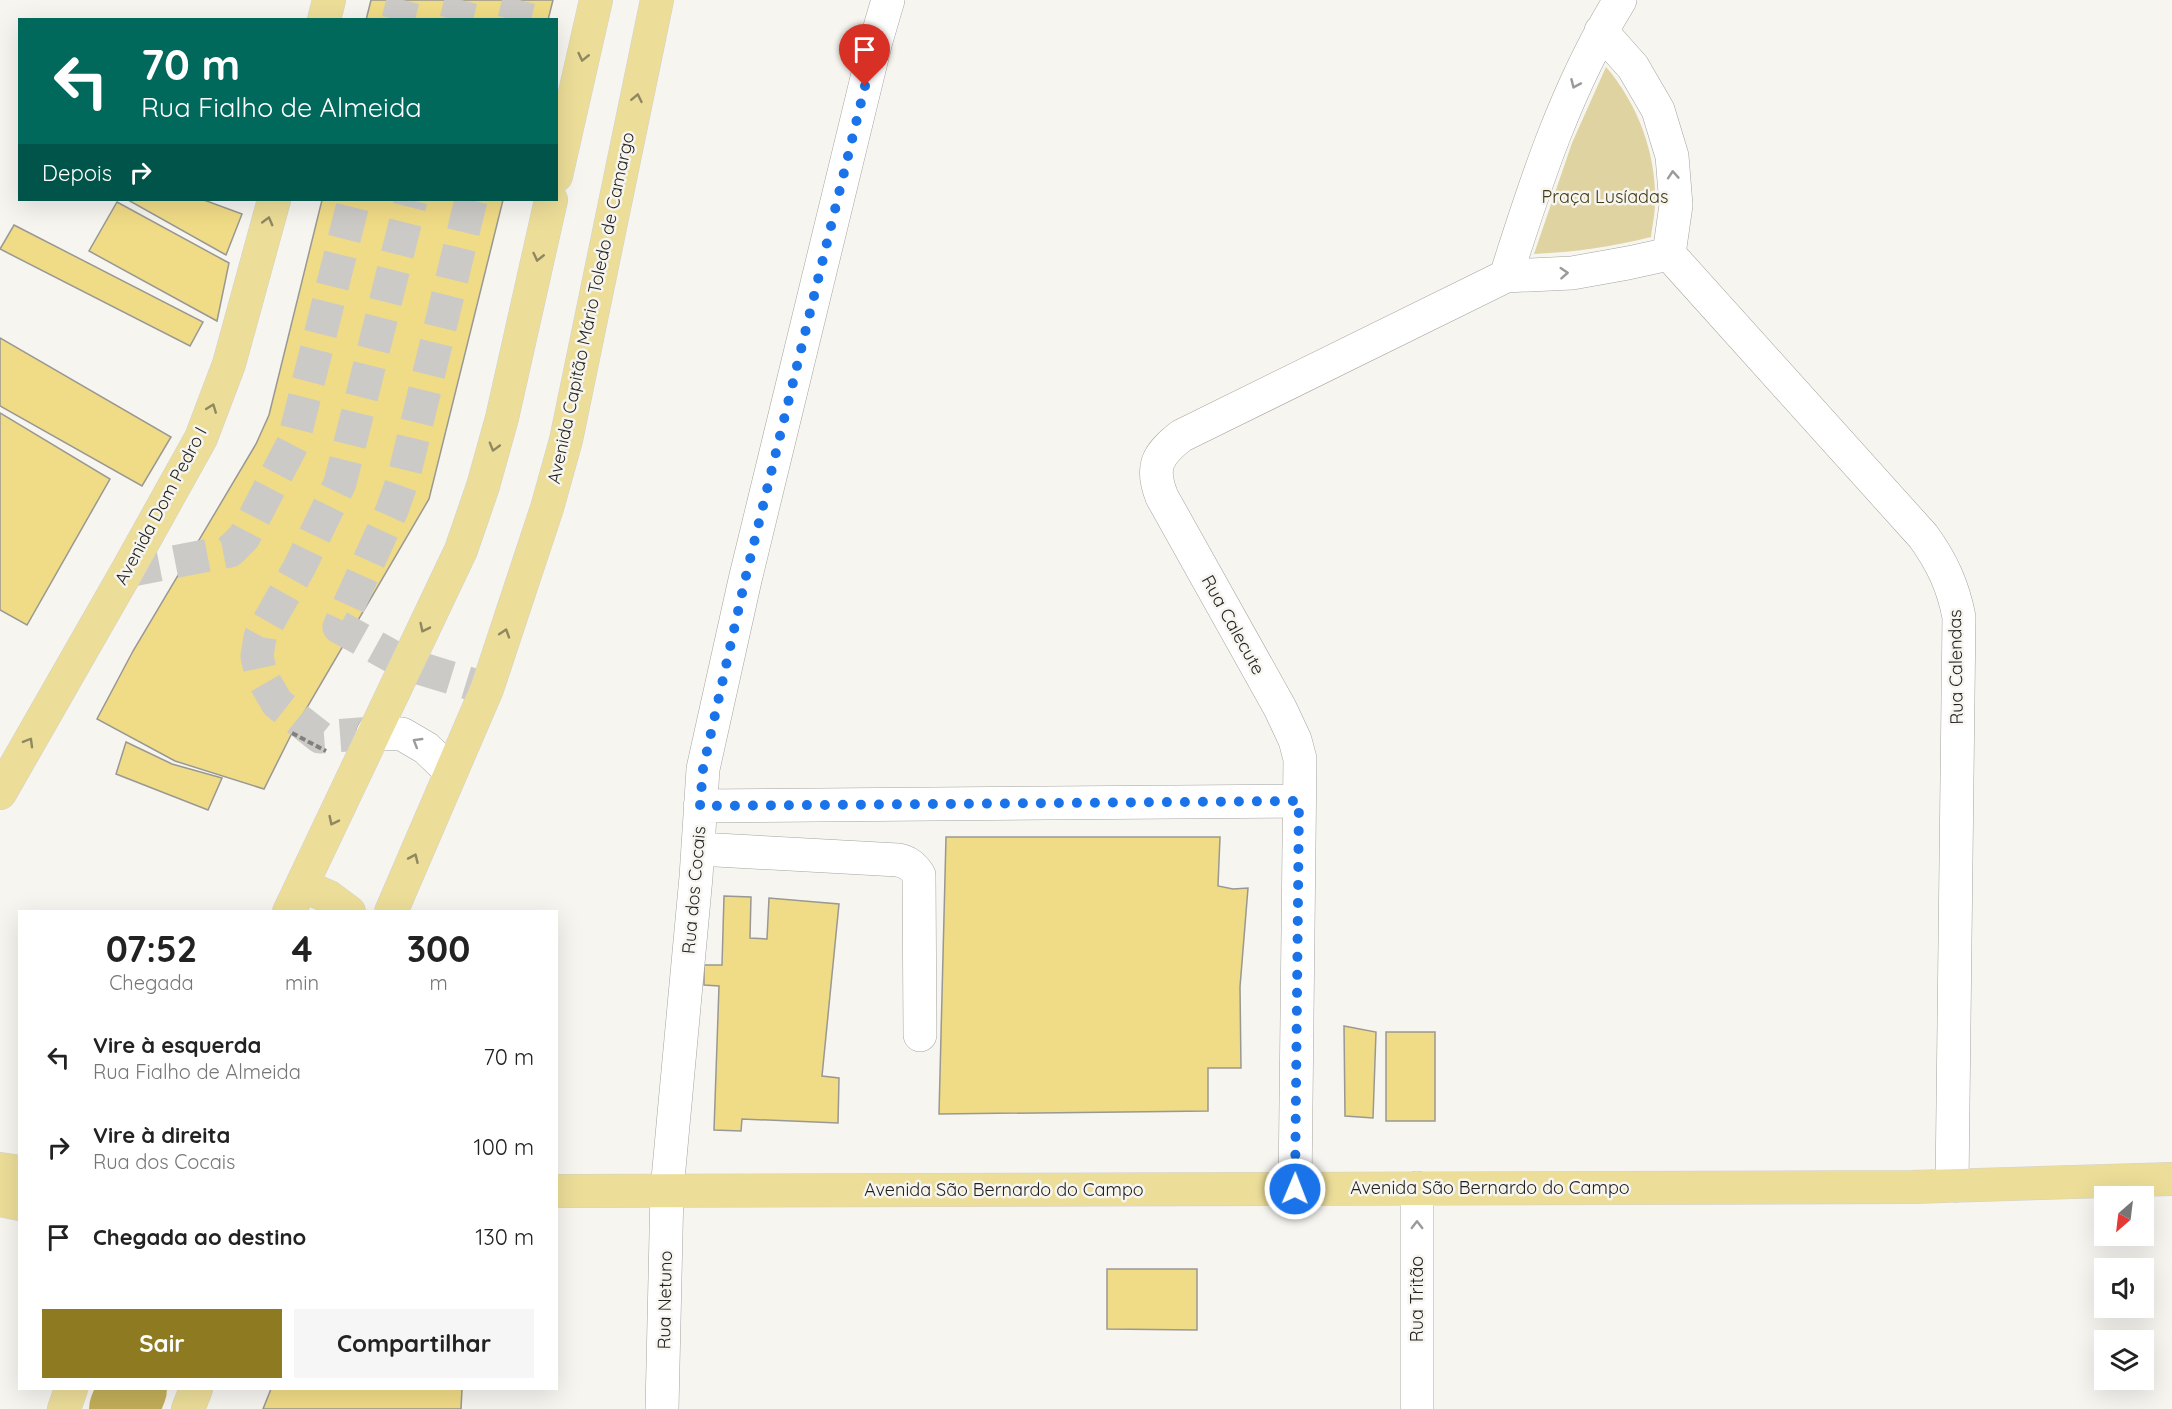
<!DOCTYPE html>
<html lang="pt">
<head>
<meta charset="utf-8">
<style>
	body { margin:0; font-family:Quicksand,sans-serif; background:#f6f6f6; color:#222; height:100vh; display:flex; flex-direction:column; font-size:22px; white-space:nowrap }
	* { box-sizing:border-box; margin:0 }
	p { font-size:20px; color:#767676 }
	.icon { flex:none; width:33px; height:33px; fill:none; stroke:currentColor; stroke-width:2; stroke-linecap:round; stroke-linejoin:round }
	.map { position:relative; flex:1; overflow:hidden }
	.panel { position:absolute; left:18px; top:910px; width:540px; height:480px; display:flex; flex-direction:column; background:#fff; border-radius:0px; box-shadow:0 6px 24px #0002 }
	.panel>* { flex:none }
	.hud { position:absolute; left:18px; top:18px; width:540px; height:183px; border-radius:0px; box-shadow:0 6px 24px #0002; background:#00695c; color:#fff; overflow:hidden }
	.needle { width:39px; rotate:208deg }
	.tools { position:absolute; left:2094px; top:1186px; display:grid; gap:12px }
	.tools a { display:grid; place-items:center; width:60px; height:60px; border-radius:0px; background:#fff; box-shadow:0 6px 24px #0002; font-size:30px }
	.pin { position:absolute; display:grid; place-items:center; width:51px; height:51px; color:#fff; margin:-62px -26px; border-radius:50% 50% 50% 0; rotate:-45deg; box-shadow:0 0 6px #0007 }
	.pin .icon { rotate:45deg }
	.me { position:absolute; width:66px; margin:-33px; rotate:1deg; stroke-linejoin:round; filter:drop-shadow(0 0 4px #0008) }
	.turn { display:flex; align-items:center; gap:21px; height:126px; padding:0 24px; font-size:27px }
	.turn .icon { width:78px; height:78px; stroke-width:2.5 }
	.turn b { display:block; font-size:42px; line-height:51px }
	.then { display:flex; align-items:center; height:57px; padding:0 24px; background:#0003; gap:12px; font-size:22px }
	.eta { display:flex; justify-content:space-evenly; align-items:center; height:102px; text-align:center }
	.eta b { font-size:36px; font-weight:700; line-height:42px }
	.action { display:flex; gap:12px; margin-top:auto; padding:12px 24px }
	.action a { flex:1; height:69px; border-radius:0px; background:#8e7b21; color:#fff; font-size:24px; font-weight:700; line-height:69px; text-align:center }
	.action a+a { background:#f6f6f6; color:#222 }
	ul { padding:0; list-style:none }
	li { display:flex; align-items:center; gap:18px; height:90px; padding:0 24px }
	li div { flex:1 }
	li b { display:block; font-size:22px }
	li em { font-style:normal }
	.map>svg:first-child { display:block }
	.green { fill:#dfd3a1 }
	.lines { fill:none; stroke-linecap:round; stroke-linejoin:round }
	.river { stroke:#c2ae59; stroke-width:70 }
	.building { fill:#f0db86; stroke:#999893; stroke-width:1.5 }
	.minor-tunnel { stroke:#cbcac6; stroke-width:33; stroke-dasharray:33 16; stroke-linecap:butt }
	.minor-casing { stroke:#a5a49f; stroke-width:34 }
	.major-casing { stroke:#d2d2d2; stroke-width:34 }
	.path { stroke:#81807e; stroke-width:4; stroke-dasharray:6 3; stroke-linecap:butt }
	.minor { stroke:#fff; stroke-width:33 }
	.major { stroke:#ecdd98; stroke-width:33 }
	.oneway { stroke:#908861 }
	.oneway2 { stroke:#9b9a9a }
	.route { stroke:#1a73e8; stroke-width:10; stroke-dasharray:0 18 }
	.labels { text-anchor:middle; stroke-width:5; stroke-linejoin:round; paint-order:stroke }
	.park-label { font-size:18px; fill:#403813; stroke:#f6f5f0 }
	.street-label { font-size:18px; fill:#201f1e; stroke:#f6f5f0 }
</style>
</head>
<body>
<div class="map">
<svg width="2172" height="1409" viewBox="0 0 2172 1409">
	<rect width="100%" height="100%" fill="#f6f5f0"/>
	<!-- green -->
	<path class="green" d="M1606,67C1638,104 1657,155 1655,204C1655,215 1652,226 1651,237C1612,247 1574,252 1534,254L1572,143Z"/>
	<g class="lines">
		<!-- river -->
		<path class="river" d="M124,1409L132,1389"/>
	</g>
	<!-- building -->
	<path class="building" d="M371,0H553L548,20H366Z
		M128,200H204L242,214L226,255Z
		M322,200H503L429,499L292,733L264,789L175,761L97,719L133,651L256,444L269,415Z
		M117,202L229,263L217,321L89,251Z
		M14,225L203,322L190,346L0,249Z
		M0,338L171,437L142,486L0,406Z
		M0,413L110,479L27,625L0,610Z
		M126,742L172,764L222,778L208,810L116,774Z
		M946,837H1220L1218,886L1233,889L1248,888L1240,987L1241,1068H1208V1111L939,1114Z
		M724,896L751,897L750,938L767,939L769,898L839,904L822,1076L839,1078L838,1123L742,1119L741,1131L714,1130L719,986L704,985V965H722Z
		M1344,1026L1376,1032L1373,1118L1345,1116Z
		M1386,1032H1435V1121H1386Z
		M1107,1269H1197V1330L1107,1329Z
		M271,1389H462L461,1409H263Z"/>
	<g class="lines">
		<!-- minor-tunnel -->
		<path class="minor-tunnel" d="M398,20L403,0
			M456,20L461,0
			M514,20L519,0
			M471,200L404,476L392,510L339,627L406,664L487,689
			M127,571L230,551L244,537L293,443L354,200
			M373,733L320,737L277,703L261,675L257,656L260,637L300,566L340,483L411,200"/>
		<defs>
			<path id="minor" d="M1601,31L1633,67L1658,110L1672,156L1676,205L1669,254
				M1669,254L1923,536C1942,562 1953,586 1959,617L1952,1186
				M1506,276C1536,181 1567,86 1620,0
				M373,733L402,734L426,748L451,772
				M700,806L1299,801
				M698,849L898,860C908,862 913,866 919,875L920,1035
				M1417,1188V1409
				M1295,1189L1300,759L1295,740L1280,708L1162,497C1150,467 1157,455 1181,436L1506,276L1572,273L1628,263L1669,254
				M662,1409L667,1190L696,877L703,769L745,580L876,41L888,0"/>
			<path id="major" d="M324,20L329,0
				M556,176L596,0
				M0,793L127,571L201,438L229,364L274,200
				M302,885L329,897L349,912
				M289,912L461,550L483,486L502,418L551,200
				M391,912L487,689L547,508L566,440L657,0
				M0,1169L20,1172
				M556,1191L1912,1187L2172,1179
				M0,1200L20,1204
				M64,1409L71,1389
				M188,1409L196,1389"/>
		</defs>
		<!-- minor casing -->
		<use href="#minor" class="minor-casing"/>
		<!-- major casing -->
		<use href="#major" class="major-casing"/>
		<!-- path -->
		<path class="path" d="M292,733L326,751"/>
		<!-- minor -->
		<use href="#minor" class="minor"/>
		<!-- major -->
		<use href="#major" class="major"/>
	</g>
	<!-- one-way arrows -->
	<defs><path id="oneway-chevron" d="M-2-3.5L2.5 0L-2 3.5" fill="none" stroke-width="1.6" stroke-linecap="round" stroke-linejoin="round" transform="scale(1.5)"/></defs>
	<g class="oneway">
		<use href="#oneway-chevron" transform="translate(583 57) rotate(103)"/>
		<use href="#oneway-chevron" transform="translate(637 98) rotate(-78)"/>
		<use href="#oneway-chevron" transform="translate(268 221) rotate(-75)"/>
		<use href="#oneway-chevron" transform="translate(538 257) rotate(103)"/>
		<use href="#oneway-chevron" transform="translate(212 408) rotate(-69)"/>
		<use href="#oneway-chevron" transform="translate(494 447) rotate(106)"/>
		<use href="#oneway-chevron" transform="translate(424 628) rotate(116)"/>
		<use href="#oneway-chevron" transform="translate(505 633) rotate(-72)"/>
		<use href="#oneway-chevron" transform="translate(29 742) rotate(-60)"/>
		<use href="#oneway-chevron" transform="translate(333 821) rotate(116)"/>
		<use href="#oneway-chevron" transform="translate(414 858) rotate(-66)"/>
	</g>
	<g class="oneway2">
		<use href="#oneway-chevron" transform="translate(1575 84) rotate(114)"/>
		<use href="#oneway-chevron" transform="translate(1673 175) rotate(-94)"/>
		<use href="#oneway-chevron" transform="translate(1564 273) rotate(-4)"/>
		<use href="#oneway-chevron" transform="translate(417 742) rotate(-149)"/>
		<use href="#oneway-chevron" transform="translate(1417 1225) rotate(-90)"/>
	</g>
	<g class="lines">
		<!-- route -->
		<path class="route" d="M865,86L745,580L703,769L700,806L1299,801L1295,1189"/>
	</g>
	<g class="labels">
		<!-- park labels -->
		<g class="park-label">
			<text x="1605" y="203">Praça Lusíadas</text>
		</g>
		<!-- street labels -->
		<g class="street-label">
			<text transform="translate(591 308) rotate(-78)" y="6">Avenida Capitão Mário Toledo de Camargo</text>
			<text transform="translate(161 506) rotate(-62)" y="6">Avenida Dom Pedro I</text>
			<text transform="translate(1233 625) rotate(61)" y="6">Rua Calecute</text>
			<text transform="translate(1956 667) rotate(-91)" y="6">Rua Calendas</text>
			<text transform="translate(694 890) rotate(-85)" y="6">Rua dos Cocais</text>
			<text x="1490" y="1194">Avenida São Bernardo do Campo</text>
			<text x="1004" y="1196">Avenida São Bernardo do Campo</text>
			<text transform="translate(1417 1299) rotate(-90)" y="6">Rua Tritão</text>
			<text transform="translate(665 1300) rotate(-89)" y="6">Rua Netuno</text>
		</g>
	</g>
</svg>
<div class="tools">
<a><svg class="needle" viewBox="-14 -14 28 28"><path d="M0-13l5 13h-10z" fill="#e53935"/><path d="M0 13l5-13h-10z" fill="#767676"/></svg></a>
<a><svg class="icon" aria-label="sound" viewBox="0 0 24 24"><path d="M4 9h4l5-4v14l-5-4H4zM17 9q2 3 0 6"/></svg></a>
<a><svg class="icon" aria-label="layers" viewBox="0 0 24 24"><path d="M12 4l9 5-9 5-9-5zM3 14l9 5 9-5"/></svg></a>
</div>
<div class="pin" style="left:865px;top:86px;background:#d93025"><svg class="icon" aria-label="arrive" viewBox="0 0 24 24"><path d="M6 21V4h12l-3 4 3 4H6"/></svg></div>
<svg class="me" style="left:1295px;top:1189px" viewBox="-20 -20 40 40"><circle r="17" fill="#1a73e8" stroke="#fff" stroke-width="3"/><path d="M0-11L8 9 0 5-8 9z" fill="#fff"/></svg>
<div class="hud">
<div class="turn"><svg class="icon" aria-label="left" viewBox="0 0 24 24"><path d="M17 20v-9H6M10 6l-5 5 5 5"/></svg><div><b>70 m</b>Rua Fialho de Almeida</div></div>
<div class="then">Depois<svg class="icon" aria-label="right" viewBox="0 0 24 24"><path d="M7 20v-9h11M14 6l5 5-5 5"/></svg></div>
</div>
<section class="panel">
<div class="eta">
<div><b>07:52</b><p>Chegada</p></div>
<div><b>4</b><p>min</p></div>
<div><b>300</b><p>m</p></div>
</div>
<ul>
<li><svg class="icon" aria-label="left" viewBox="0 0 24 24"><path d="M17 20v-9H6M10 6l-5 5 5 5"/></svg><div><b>Vire à esquerda</b><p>Rua Fialho de Almeida</p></div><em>70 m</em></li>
<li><svg class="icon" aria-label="right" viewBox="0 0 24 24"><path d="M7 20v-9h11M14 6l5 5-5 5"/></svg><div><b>Vire à direita</b><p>Rua dos Cocais</p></div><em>100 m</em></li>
<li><svg class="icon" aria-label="arrive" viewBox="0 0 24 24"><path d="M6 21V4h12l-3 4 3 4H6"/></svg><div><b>Chegada ao destino</b></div><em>130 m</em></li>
</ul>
<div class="action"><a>Sair</a><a>Compartilhar</a></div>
</section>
</div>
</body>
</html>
